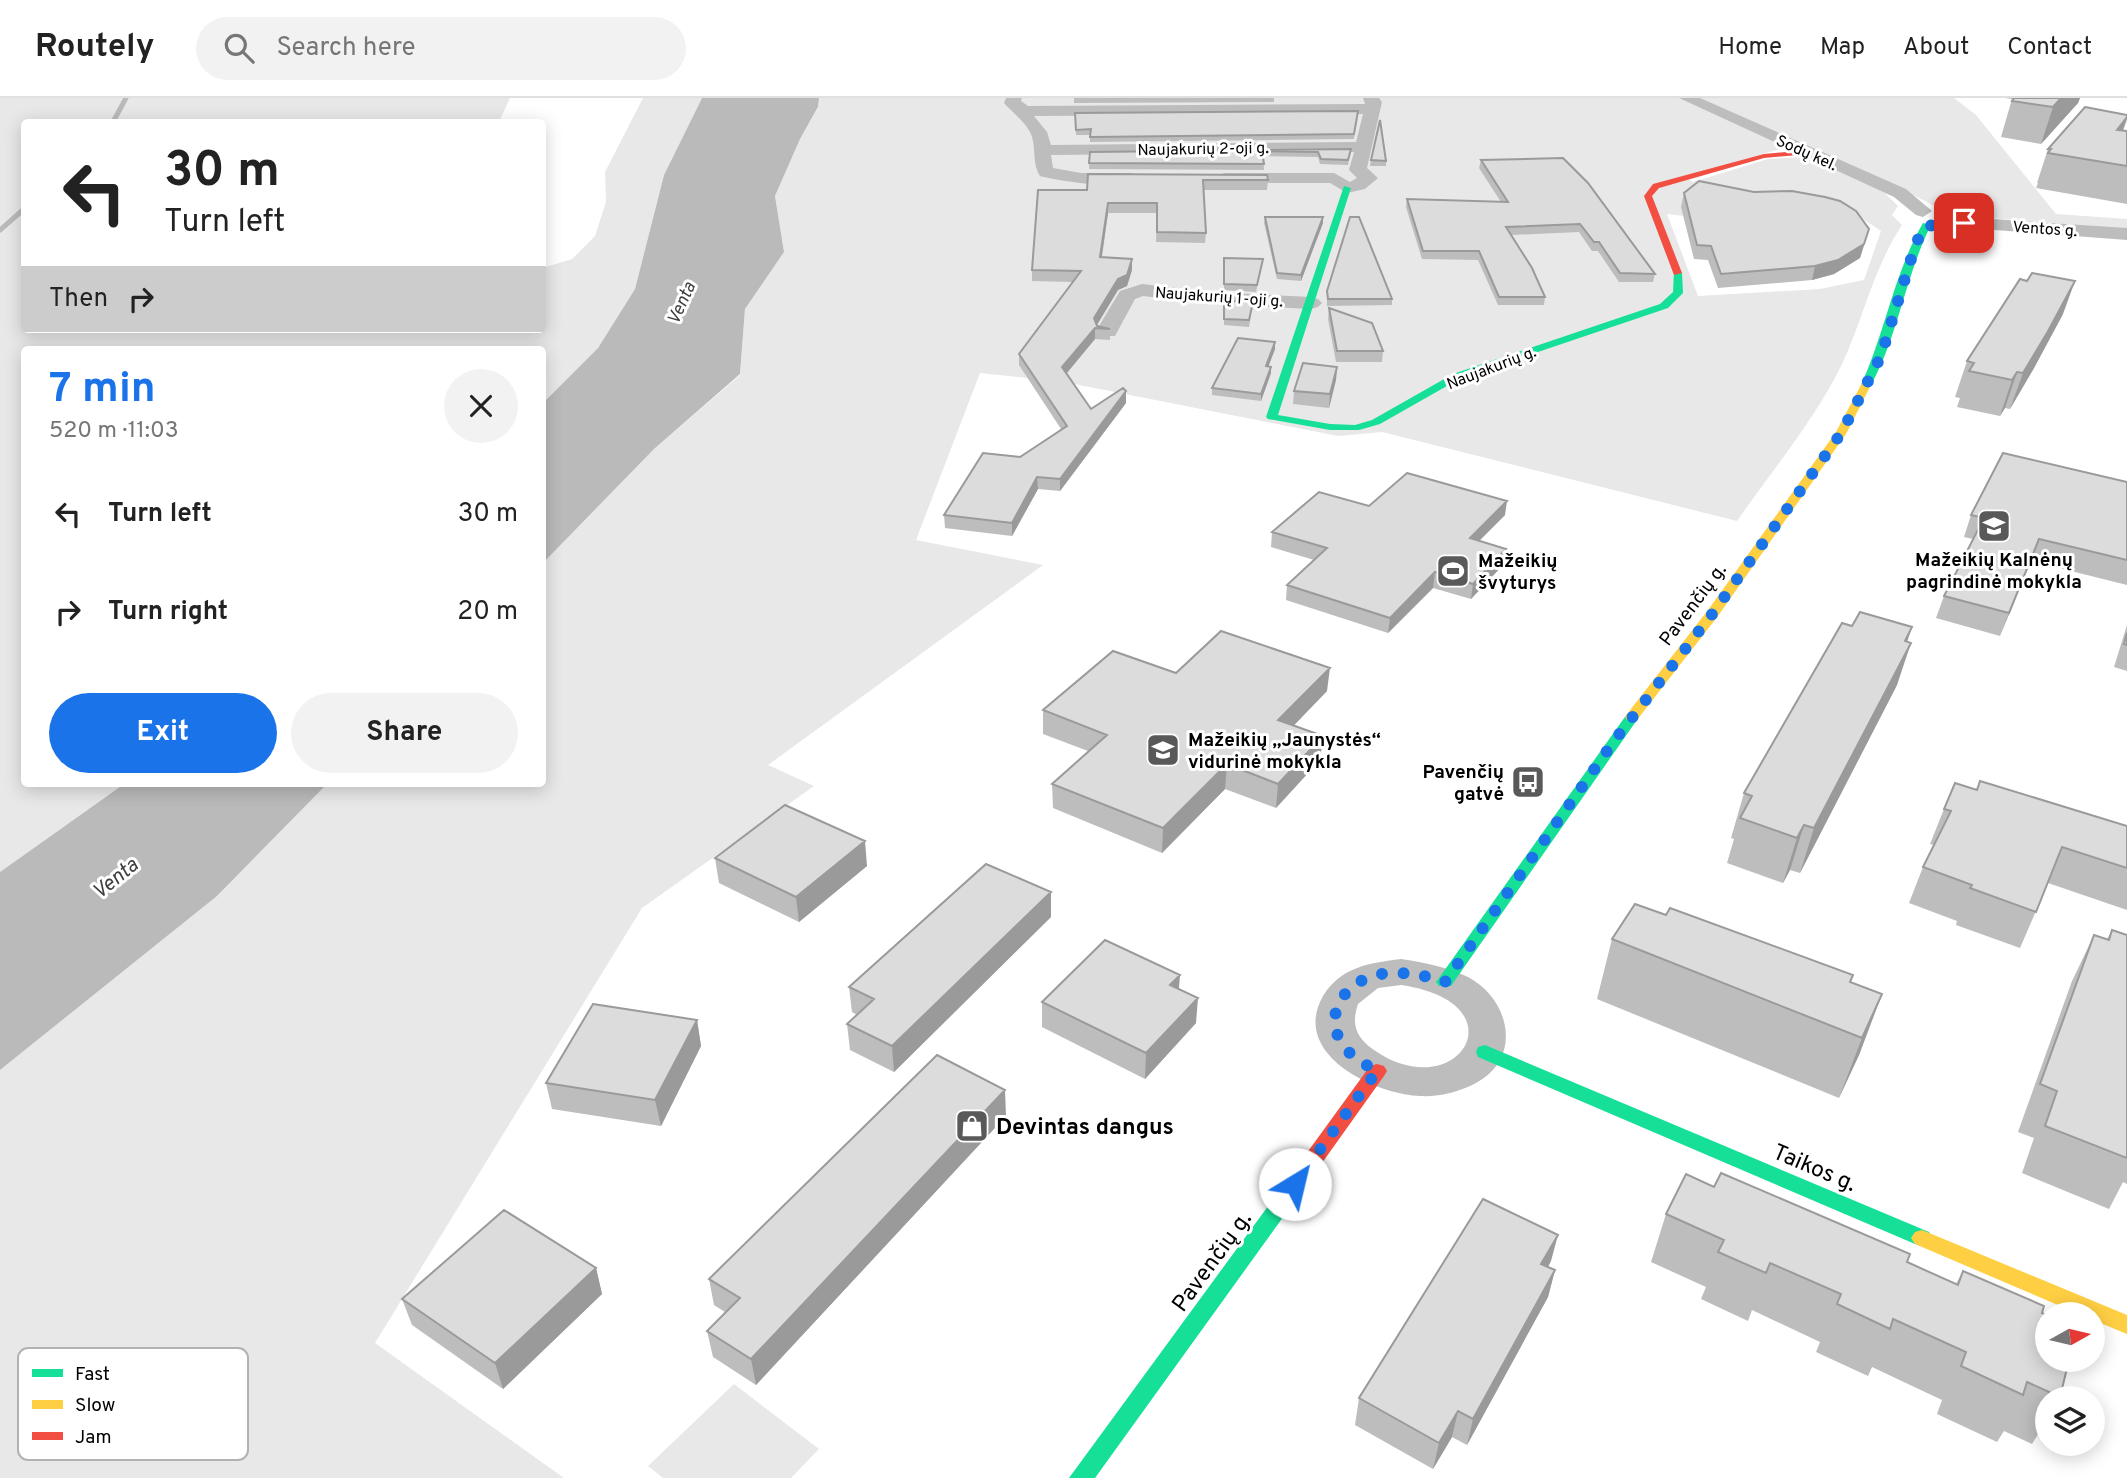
<!DOCTYPE html>
<html lang="en">
<head>
<meta charset="utf-8">
<style>
	body { margin:0; font-family:Overpass,sans-serif; background:#f2f2f2; color:#222; height:100vh; display:flex; flex-direction:column; font-size:26px; white-space:nowrap }
	* { box-sizing:border-box; margin:0 }
	p { font-size:23px; color:#767676 }
	.icon { flex:none; width:38px; height:38px; fill:none; stroke:currentColor; stroke-width:2; stroke-linecap:round; stroke-linejoin:round }
	.map { position:relative; flex:1; overflow:hidden }
	.panel { position:absolute; left:21px; top:248px; width:525px; height:441px; display:flex; flex-direction:column; background:#fff; border-radius:7px; box-shadow:0 4px 18px #0003 }
	.panel>* { flex:none }
	.top-card { position:absolute; left:21px; top:21px; width:525px; height:214px; border-radius:7px; box-shadow:0 4px 18px #0003; background:#fff; color:#222; overflow:hidden }
	.needle { width:46px; rotate:82deg }
	.buttons { position:absolute; left:2035px; top:1204px; display:grid; gap:14px }
	.buttons a { display:grid; place-items:center; width:70px; height:70px; border-radius:50%; background:#fff; box-shadow:0 4px 18px #0003; font-size:35px }
	.pin { position:absolute; display:grid; place-items:center; width:60px; height:60px; color:#fff; margin:-30px; border-radius:14px; box-shadow:0 4px 10px #0006 }
	.me { position:absolute; width:77px; margin:-38px; rotate:36deg; stroke-linejoin:round; filter:drop-shadow(0 0 5px #0008) }
	.turn { display:flex; align-items:center; gap:24px; height:147px; padding:0 28px; font-size:32px }
	.turn .icon { width:91px; height:91px; stroke-width:2.5 }
	.turn b { display:block; font-size:49px; line-height:60px }
	.then { display:flex; align-items:center; height:66px; padding:0 28px; background:#0003; gap:14px; font-size:26px }
	.round { display:grid; place-items:center; flex:none; width:74px; height:74px; border-radius:37px; background:#f2f2f2 }
	.head { display:flex; align-items:center; justify-content:space-between; height:119px; padding:0 28px }
	h1 { font-size:42px; font-weight:700; line-height:52px; color:#1a73e8 }
	.action { display:flex; gap:14px; margin-top:auto; padding:14px 28px }
	.action a { flex:1; height:80px; border-radius:42px; background:#1a73e8; color:#fff; font-size:28px; font-weight:700; line-height:80px; text-align:center }
	.action a+a { background:#f2f2f2; color:#222 }
	ul { padding:0; list-style:none }
	li { display:flex; align-items:center; gap:21px; height:98px; padding:0 28px }
	li div { flex:1 }
	li b { display:block; font-size:26px }
	li em { font-style:normal }
	header { display:flex; align-items:center; gap:42px; box-sizing:border-box; height:98px; padding:0 35px; background:#fff; border-bottom:2px solid #e0e0e0 }
	header strong { font-size:33px }
	nav { display:flex; gap:38px; margin-inline-start:auto; font-size:24px }
	.search { width:490px; height:63px; background:#f2f2f2; display:flex; align-items:center; gap:18px; box-sizing:border-box; padding:0 24px; border-radius:38px; color:#767676; font-size:26px }
	.map>svg:first-child { display:block }
	.green { fill:#e8e8e8; fill-rule:evenodd }
	.water { fill:#bababa }
	.lines { fill:none; stroke-linecap:round; stroke-linejoin:round }
	.stream { stroke:#bababa; stroke-width:5 }
	.street { fill:#bdbdbd; fill-rule:evenodd }
	.fast { fill:#16e098; fill-rule:evenodd }
	.slow { fill:#ffcf43; fill-rule:evenodd }
	.jam { fill:#f24e42; fill-rule:evenodd }
	.wall { fill:#bdbdbd }
	.shaded-wall { fill:#9a9a9a }
	.building { fill:#dcdcdc; stroke:#9a9a9a; stroke-width:2 }
	.route { stroke:#1a73e8; stroke-width:12; stroke-dasharray:0 21.6 }
	.labels { text-anchor:middle; stroke-width:6; stroke-linejoin:round; paint-order:stroke }
	.far-street-label { font-size:16px; fill:#000; stroke:#fff }
	.far-water-label { font-size:18px; font-style:italic; fill:#3e3e3e; stroke:#fff }
	.poi-label { font-size:19px; font-weight:bold; fill:#000; stroke:#fff; text-anchor:start }
	.street-label { font-size:19px; fill:#000; stroke:#fff }
	.water-label { font-size:21px; font-style:italic; fill:#3e3e3e; stroke:#fff }
	.near-poi-label { font-size:23px; font-weight:bold; fill:#000; stroke:#fff; text-anchor:start }
	.near-street-label { font-size:23px; fill:#000; stroke:#fff }
	.key { fill:#fff; stroke:#b2b2b2; stroke-width:2 }
	.key-label { font-size:19px; fill:#000 }
</style>
</head>
<body>
<header>
<strong>Routely</strong>
<div class="search"><svg class="icon" aria-label="search" viewBox="0 0 24 24"><circle cx="10" cy="10" r="6"/><path d="M15 15l6 6"/></svg>Search here</div>
<nav><a>Home</a><a>Map</a><a>About</a><a>Contact</a></nav>
</header>
<div class="map">
<svg width="2127" height="1380" viewBox="0 0 2127 1380">
	<rect width="100%" height="100%" fill="#fff"/>
	<!-- green -->
	<path class="green" d="M0,0H510L499,24H24V231H542L543,170L572,161L595,138L606,104L605,74L643,0H702L664,77L635,191L598,250L543,305L542,252H24V686H124L0,774Z
		M819,0H1680L1787,49L1684,79L1693,84L1768,61L1801,59L1821,65L1884,94L1898,108L1892,117L1902,127C1873,171 1864,219 1842,266C1816,320 1772,373 1737,423L1382,334L1338,338L1064,284L980,275L916,442L1043,467L768,667L814,688L642,810L375,1245L564,1380H0V972L217,798L327,686H542L543,465L654,351L740,277L745,211L784,154L775,98L800,41L818,10ZM1667,116L1715,122L1857,117L1881,133L1864,182L1820,191L1698,198Z
		M1697,0H1954L1976,17L2056,116L2127,121V131L1978,119L1942,112L1888,84Z
		M734,1286L819,1351L791,1380H663L648,1368Z"/>
	<!-- water -->
	<path class="water" d="M702,0H819L818,9L800,41L775,98L784,154L745,211L740,276L654,351L543,465V305L598,250L635,191L664,77Z
		M124,686H327L217,798L0,972V774Z"/>
	<g class="lines">
		<!-- stream -->
		<path class="stream" d="M113,24L126,0
			M0,132L24,111"/>
		<!-- street -->
		<path class="street" d="M1006,0H1022L1021,3L1028,8L1365,6L1363,0H1379L1382,4L1367,70L1378,80L1365,91L1347,95L1330,85H1224L1215,80L1224,75H1334L1350,84L1357,80L1349,72L1354,54L1051,57L1053,70L1081,75H1132L1141,80C1128,94 1059,83 1040,78C1032,65 1036,52 1032,39C1029,27 1012,14 1004,5ZM1363,16L1356,44L1051,47L1047,34L1034,18Z
			M1679,0H1700L1906,91L1932,113L1923,119L1916,117L1894,99Z
			M1963,119L2127,130V142L1956,129L1953,125Z
			M1142,186L1211,194L1311,199L1318,201L1322,205L1318,209L1311,211L1211,206L1143,198L1135,201L1115,238H1099L1096,233L1120,193Z
			M1401,861C1423,864 1447,869 1468,879C1510,901 1523,960 1476,985C1459,994 1439,999 1420,998C1374,996 1290,956 1323,898C1341,869 1369,865 1401,861ZM1401,887C1524,905 1457,1010 1374,952C1356,939 1351,927 1358,906L1378,890Z"/>
		<!-- fast -->
		<path class="fast" d="M1344,88L1351,90L1278,317L1330,326L1355,327L1372,322L1453,276L1660,206L1673,194L1674,173L1682,175L1683,195L1668,210L1461,280L1380,326L1359,332H1330L1268,321L1266,319Z
			M1923,125L1931,127C1905,179 1898,239 1870,289H1862L1861,287C1885,235 1894,175 1923,125Z
			M1632,615L1639,619L1451,888H1439L1436,884L1439,880L1627,616Z
			M1485,947L1929,1134L1933,1140L1929,1146L1922,1148L1915,1146L1478,959L1476,954L1478,949Z
			M1300,1072L1307,1074L1310,1080L1307,1086L1095,1380H1069L1293,1074Z"/>
		<!-- slow -->
		<path class="slow" d="M1862,285L1871,287L1846,336L1718,518L1637,622H1627L1625,619L1627,616L1708,512L1836,334Z
			M1922,1132L2127,1217V1236L2093,1222V1216H2079L1915,1146L1911,1140L1915,1134Z"/>
		<!-- jam -->
		<path class="jam" d="M1807,52L1811,54L1810,56L1764,60L1659,90L1652,98L1682,175L1674,177L1644,98L1653,86L1764,56Z
			M1377,966L1384,968L1387,973L1384,978L1307,1086L1300,1088L1293,1086L1290,1080L1293,1074L1370,968Z"/>
	</g>
	<!-- wall -->
	<path class="wall" d="M1074,0H1274V4L1074,5Z
		M2005,0H2080L2078,5L2041,46L2001,39L2012,1Z
		M1358,13L1354,41L1090,44V37H1076L1075,15Z
		M2127,17V22L2123,33H2127V106L2036,90L2038,85H2037L2048,51Z
		M1351,51L1348,67L1320,66L1318,59L1263,58L1264,72L1089,71L1090,54Z
		M1563,60L1655,176L1653,184H1619L1598,153H1592L1579,134L1511,137L1545,199L1544,207H1498L1478,162L1422,161L1406,109L1407,101L1501,104L1479,70L1481,62Z
		M1371,62L1386,63V68H1370Z
		M1088,76L1268,82L1267,92H1203L1206,135L1205,145L1156,144L1157,115H1108L1102,159L1132,172L1127,188L1118,192L1097,227L1110,231V242L1095,241L1066,275L1091,311L1126,305L1060,393L1038,391L1012,438L945,430L944,417L1020,359L1061,331L1019,267V256L1073,184L1032,183V172L1087,92Z
		M1684,95L1869,131L1860,160L1834,176L1812,182L1718,190L1708,162L1694,161L1681,109Z
		M1265,119H1323V125L1301,183L1277,181L1264,125Z
		M1224,160L1263,161L1256,194L1224,192Z
		M1327,193L1392,201V207L1327,208Z
		M1224,203L1253,204L1249,229L1224,227Z
		M1329,210L1383,253L1382,264H1336L1328,221Z
		M2063,216L2034,270L2010,311L2005,310L2000,318L1957,309L1960,300L1955,299L1967,263Z
		M1275,244V251L1268,268L1271,275L1261,303L1212,297V290Z
		M1337,269L1336,282L1329,310L1293,306L1294,293Z
		M2127,384V487L2031,463L2000,538L1936,520L1944,498L1973,441L1964,439L1971,417Z
		M1369,408L1505,417L1479,443L1506,451L1504,466L1471,501L1433,490L1388,535L1286,502L1287,487L1314,462L1271,449L1272,434Z
		M2127,527V573L2114,569Z
		M1907,544L1897,587L1800,775L1790,772L1783,785L1727,765L1734,741L1731,740L1744,695Z
		M1176,575L1327,593L1294,627L1323,638L1320,662L1276,710L1225,691L1162,755L1053,710L1052,686L1088,653L1043,636V612Z
		M1977,692L2127,728V812L2048,785L2020,850L1956,827L1957,823L1909,805L1923,769L1934,747L1930,746L1944,711Z
		M715,760L867,768L799,824L719,785Z
		M1666,817L1853,877L1850,885L1882,896L1859,957L1839,1000L1597,901L1612,841Z
		M1051,819L894,974L850,952L847,926L857,917L852,914L849,889Z
		M2112,832L2127,837V1086L2123,1084L2109,1111L2022,1075L2034,1040L2018,1034L2072,883L2094,837L2107,841Z
		M1179,891L1196,925L1145,981L1042,929V904Z
		M697,922L701,948L661,1028L552,1011L546,985Z
		M1006,1018L756,1287L713,1259L707,1233L725,1214L714,1207L709,1181Z
		M1714,1089L1907,1164L1956,1186L1963,1173L2042,1215L2060,1299L2059,1300H2048V1320L2032,1346L2004,1333L1997,1344L1937,1316L1942,1302L1872,1269L1868,1278L1816,1254L1820,1244L1752,1212L1748,1223L1701,1201L1706,1189L1651,1164L1666,1116Z
		M1551,1163L1548,1169L1555,1172L1548,1199L1467,1347L1452,1339L1433,1371L1355,1327L1359,1300Z
		M596,1170L602,1196L503,1291L412,1227L402,1201Z"/>
	<!-- shaded-wall -->
	<path class="shaded-wall" d="M2061,0H2080L2078,5L2041,46L2053,9Z
		M2127,19L2117,51L2105,66L2117,32Z
		M1108,105V115L1100,170V159Z
		M1323,119V125L1301,183V177Z
		M1869,131L1860,160L1834,176L1812,182L1815,168Z
		M1132,161V172L1127,188L1118,192L1095,230V241L1062,281V269L1094,220L1118,181Z
		M2075,183L2063,216L2034,270L2010,311L2023,275Z
		M1275,244V251L1266,275V268Z
		M1271,269V275L1261,303V296Z
		M1337,269L1336,282L1329,310L1330,296Z
		M2017,274L2005,310L2000,318L2012,282Z
		M1126,293V305L1060,393V381Z
		M1037,379L1038,391L1012,438V425Z
		M1507,403L1505,417L1467,455L1470,440Z
		M2039,441L2031,463L2000,538L2009,515Z
		M1506,451L1504,466L1471,501L1473,486Z
		M1435,474L1433,490L1388,535L1390,520Z
		M1912,529L1899,568L1911,545L1897,587L1800,775L1814,730Z
		M1330,570L1327,593L1276,646L1278,622Z
		M1323,638L1320,662L1276,710L1278,686Z
		M1227,666L1225,691L1162,755L1163,730Z
		M1804,727L1790,772L1783,785L1797,740Z
		M865,743L867,768L799,824L796,799Z
		M1051,794V819L894,974L892,948Z
		M1180,877L1178,902L1170,887Z
		M1882,896L1859,957L1839,1000L1862,940Z
		M1198,900L1196,925L1145,981L1146,955Z
		M697,922L701,948L661,1028L655,1002Z
		M1005,992L1006,1018L756,1287L751,1261Z
		M1558,1137L1551,1163L1535,1192L1541,1166Z
		M596,1170L602,1196L503,1291L495,1265Z
		M1555,1172L1548,1199L1467,1347L1473,1321Z
		M1458,1313L1452,1339L1433,1371L1439,1345Z"/>
	<!-- building -->
	<path class="building" d="M2014,0H2061L2053,9L2012,3Z
		M2085,9L2127,17V19L2117,32L2127,33V68L2048,55L2051,51H2048Z
		M1358,13L1354,36L1090,39L1091,31L1076,32L1075,15Z
		M1380,22L1386,63L1371,62Z
		M1351,51L1348,62L1321,61L1318,54L1262,53L1264,66L1089,65L1090,54Z
		M1563,60L1588,85L1655,176L1620,175L1599,144H1594L1580,126L1506,129L1532,170L1545,199H1499L1479,153H1423L1407,101L1508,104L1481,62Z
		M1088,76L1267,77L1268,82H1203L1206,135L1157,134V105H1108L1100,159L1132,161L1127,177L1118,181L1094,220L1097,228L1110,231L1095,230L1062,269L1091,311L1123,290L1126,293L1060,381L1037,379L1012,425L944,417L983,355L1020,359L1067,328L1019,256L1081,173L1032,172L1038,92H1087Z
		M1699,83L1754,94L1792,93L1825,99L1840,103L1856,113L1869,131L1864,146L1838,162L1815,168L1721,176L1711,148L1697,147L1684,95Z
		M1265,119H1323L1301,177L1277,175Z
		M1350,119H1359L1392,201H1328L1327,193Z
		M1224,160L1263,161L1257,187L1224,186Z
		M2032,175L2075,183L2047,235L2023,275L2017,274L2012,282L1969,273L1974,265L1967,263L2020,181L2027,183Z
		M1224,203L1253,204L1249,222L1224,221Z
		M1329,210L1372,225L1383,253H1337Z
		M1238,240L1275,244L1266,268L1271,269L1261,296L1212,290Z
		M1303,265L1337,269L1330,296L1294,293Z
		M2003,355L2127,384V462L2039,441L2009,515L1944,498L1984,420L1971,417Z
		M1407,375L1507,403L1470,440L1506,451L1473,486L1435,474L1390,520L1287,487L1327,450L1272,434L1319,394L1369,408Z
		M1860,514L1912,529L1905,543L1911,545L1814,730L1804,727L1797,740L1740,720L1752,698L1744,695L1842,525L1852,528Z
		M1221,533L1330,570L1278,622L1323,638L1278,686L1227,666L1163,730L1052,686L1107,637L1043,612L1113,553L1176,575Z
		M2127,535V547L2124,546Z
		M1980,683L2127,728V770L2062,749L2036,814L1970,790L1972,787L1923,769L1951,713L1944,711L1955,685L1977,692Z
		M785,707L865,743L796,799L715,760Z
		M986,766L1051,794L892,948L847,926L874,901L849,889Z
		M1635,806L1666,817L1670,810L1853,877L1850,884L1882,896L1862,940L1612,841Z
		M2112,832L2127,837V1060L2045,1028L2057,993L2040,986L2094,837L2109,842Z
		M1105,842L1180,877L1170,887L1198,900L1146,955L1042,904Z
		M593,906L697,922L655,1002L546,985Z
		M937,957L1005,992L751,1261L707,1233L740,1200L709,1181Z
		M1721,1075L1910,1156L1907,1164L1958,1187L1963,1173L2044,1208L2042,1215L2048,1218V1262H2069L2060,1299L2027,1284L2023,1297L1961,1268L1966,1254L1893,1221L1890,1231L1837,1206L1841,1196L1770,1165L1766,1175L1718,1154L1724,1142L1666,1116L1686,1076L1714,1089Z
		M1483,1101L1558,1137L1541,1166L1555,1172L1473,1321L1458,1313L1439,1345L1359,1300Z
		M504,1112L596,1170L495,1265L402,1201Z"/>
	<g class="lines">
		<!-- route -->
		<path class="route" d="M1295,1086L1377,973C1366,967 1355,961 1346,951C1319,919 1345,882 1381,876C1404,873 1424,877 1445,884L1614,643L1713,515L1842,334L1881,258L1916,145L1926,127L1951,130L1964,125"/>
	</g>
	<!-- icons -->
	<defs>
		<symbol id="school-square" viewBox="-11 -11 22 22"><rect x="-9" y="-9" width="18" height="18" rx="4" fill="#595959" stroke="#fff"/><path d="M0-5L7-2L0 1L-7-2ZM-4 1L0 2.5L4 1V4Q0 6-4 4Z" fill="#fff"/></symbol>
		<symbol id="stadium-square" viewBox="-11 -11 22 22"><rect x="-9" y="-9" width="18" height="18" rx="4" fill="#595959" stroke="#fff"/><path d="M0-5a6.5 5 0 1 0 0 10a6.5 5 0 1 0 0-10ZM-3.5-1.8h7v3.6h-7Z" fill="#fff"/></symbol>
		<symbol id="bus-square" viewBox="-11 -11 22 22"><rect x="-9" y="-9" width="18" height="18" rx="4" fill="#595959" stroke="#fff"/><path d="M-5-6H5V4H4V6H2V4H-2V6H-4V4H-5ZM-3.5-4V0h7V-4ZM-3.5 1.2v1.5H-2V1.2ZM2 1.2v1.5H3.5V1.2Z" fill="#fff"/></symbol>
		<symbol id="shop-square" viewBox="-11 -11 22 22"><rect x="-9" y="-9" width="18" height="18" rx="4" fill="#595959" stroke="#fff"/><path d="M-5-2.5h2.3a2.7 3.5 0 0 1 5.4 0H5L5.5 6h-11ZM-1.5-2.5h3a1.5 2.3 0 0 0-3 0Z" fill="#fff"/></symbol>
	</defs>
	<g fill-rule="evenodd">
		<use href="#school-square" x="1975" y="409" width="38" height="38"/>
		<use href="#stadium-square" x="1434" y="454" width="38" height="38"/>
		<use href="#school-square" x="1144" y="633" width="38" height="38"/>
		<use href="#bus-square" x="1509" y="665" width="38" height="38"/>
		<use href="#shop-square" x="953" y="1009" width="38" height="38"/>
	</g>
	<g class="labels">
		<!-- far-street labels -->
		<g class="far-street-label">
			<text transform="translate(1203 50) rotate(-1)" y="6">Naujakurių 2-oji g.</text>
			<text transform="translate(1807 54) rotate(24)" y="6">Sodų kel.</text>
			<text transform="translate(2045 130) rotate(4)" y="6">Ventos g.</text>
			<text transform="translate(1219 198) rotate(4)" y="6">Naujakurių 1-oji g.</text>
			<text transform="translate(1491 269) rotate(-21)" y="6">Naujakurių g.</text>
		</g>
		<!-- far-water labels -->
		<g class="far-water-label">
			<text transform="translate(681 205) rotate(-66)" y="6">Venta</text>
		</g>
		<!-- poi labels -->
		<g class="poi-label">
			<text x="1994" y="468" text-anchor="middle">Mažeikių Kalnėnų<tspan x="1994" dy="22">pagrindinė mokykla</tspan></text>
			<text x="1478" y="469">Mažeikių<tspan x="1478" dy="22">švyturys</tspan></text>
			<text x="1188" y="648">Mažeikių „Jaunystės“<tspan x="1188" dy="22">vidurinė mokykla</tspan></text>
			<text x="1504" y="680" text-anchor="end">Pavenčių<tspan x="1504" dy="22">gatvė</tspan></text>
		</g>
		<!-- street labels -->
		<g class="street-label">
			<text transform="translate(1692 506) rotate(-53)" y="7">Pavenčių g.</text>
		</g>
		<!-- water labels -->
		<g class="water-label">
			<text transform="translate(115 780) rotate(-39)" y="7">Venta</text>
		</g>
		<!-- near-poi labels -->
		<g class="near-poi-label">
			<text x="996" y="1036">Devintas dangus</text>
		</g>
		<!-- near-street labels -->
		<g class="near-street-label">
			<text transform="translate(1815 1069) rotate(23)" y="8">Taikos g.</text>
			<text transform="translate(1211 1163) rotate(-54)" y="8">Pavenčių g.</text>
		</g>
	</g>
	<!-- legend -->
	<rect x="18" y="1250" width="230" height="112" rx="10" class="key"/>
	<rect x="32" y="1271" width="31" height="8" fill="#16e098"/>
	<rect x="32" y="1302" width="31" height="9" fill="#ffcf43"/>
	<rect x="32" y="1334" width="31" height="8" fill="#f24e42"/>
	<g class="key-label">
		<text x="75" y="1282">Fast</text>
		<text x="75" y="1313">Slow</text>
		<text x="75" y="1345">Jam</text>
	</g>
</svg>
<div class="buttons">
<a><svg class="needle" viewBox="-14 -14 28 28"><path d="M0-13l5 13h-10z" fill="#e53935"/><path d="M0 13l5-13h-10z" fill="#767676"/></svg></a>
<a><svg class="icon" aria-label="layers" viewBox="0 0 24 24"><path d="M12 4l9 5-9 5-9-5zM3 14l9 5 9-5"/></svg></a>
</div>
<div class="pin" style="left:1964px;top:125px;background:#d93025"><svg class="icon" aria-label="arrive" viewBox="0 0 24 24"><path d="M6 21V4h12l-3 4 3 4H6"/></svg></div>
<svg class="me" style="left:1295px;top:1086px" viewBox="-20 -20 40 40"><circle r="19" fill="#fff"/><path d="M0-13L10 11 0 6-10 11z" fill="#1a73e8"/></svg>
<div class="top-card">
<div class="turn"><svg class="icon" aria-label="left" viewBox="0 0 24 24"><path d="M17 20v-9H6M10 6l-5 5 5 5"/></svg><div><b>30 m</b>Turn left</div></div>
<div class="then">Then<svg class="icon" aria-label="right" viewBox="0 0 24 24"><path d="M7 20v-9h11M14 6l5 5-5 5"/></svg></div>
</div>
<section class="panel">
<div class="head"><div><h1>7 min</h1><p>520 m · 11:03</p></div><a class="round"><svg class="icon" aria-label="close" viewBox="0 0 24 24"><path d="M6 6l12 12M18 6L6 18"/></svg></a></div>
<ul>
<li><svg class="icon" aria-label="left" viewBox="0 0 24 24"><path d="M17 20v-9H6M10 6l-5 5 5 5"/></svg><div><b>Turn left</b></div><em>30 m</em></li>
<li><svg class="icon" aria-label="right" viewBox="0 0 24 24"><path d="M7 20v-9h11M14 6l5 5-5 5"/></svg><div><b>Turn right</b></div><em>20 m</em></li>
</ul>
<div class="action"><a>Exit</a><a>Share</a></div>
</section>
</div>
</body>
</html>
